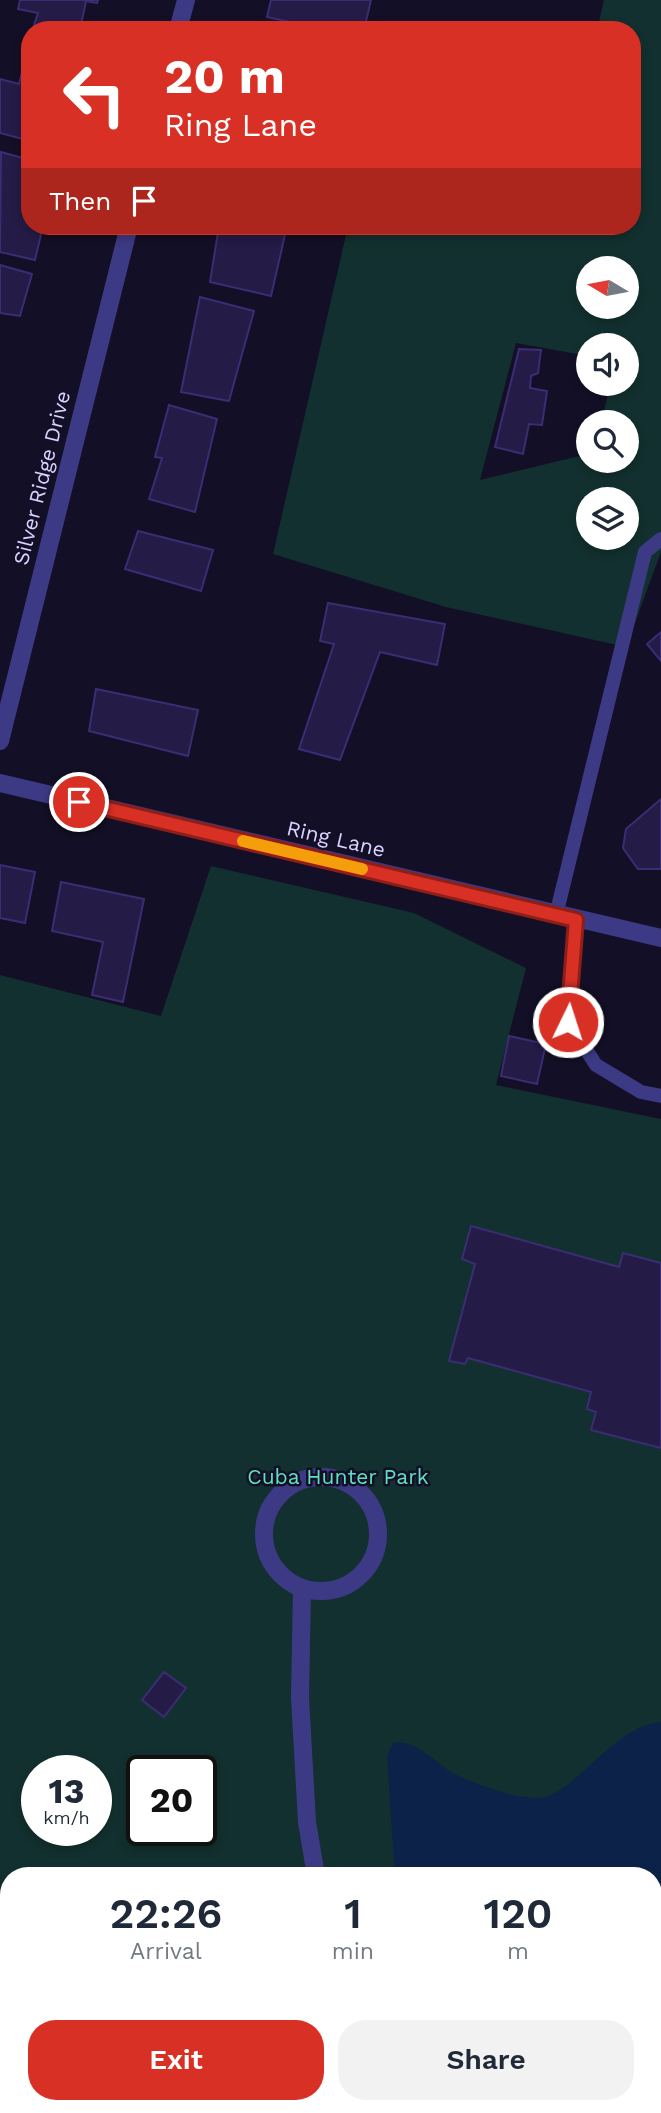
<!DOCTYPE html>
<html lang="en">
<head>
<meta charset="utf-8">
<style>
	body { margin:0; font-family:"Work Sans",sans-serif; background:#f2f2f3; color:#1f2937; height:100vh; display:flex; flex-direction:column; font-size:26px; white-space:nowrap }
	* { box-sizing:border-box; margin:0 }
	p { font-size:23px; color:#747a83 }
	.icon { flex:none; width:38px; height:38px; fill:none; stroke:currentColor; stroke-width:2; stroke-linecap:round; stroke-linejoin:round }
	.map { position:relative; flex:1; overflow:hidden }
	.panel { position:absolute; left:0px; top:1867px; width:662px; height:247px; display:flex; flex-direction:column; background:#fff; border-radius:28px 28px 0 0; box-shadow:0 4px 10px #0003 }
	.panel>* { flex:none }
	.guide { position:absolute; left:21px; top:21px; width:620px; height:214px; border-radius:28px; box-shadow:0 4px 10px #0003; background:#d93025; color:#fff; overflow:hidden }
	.needle { width:46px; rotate:280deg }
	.tools { position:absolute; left:576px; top:256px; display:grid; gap:14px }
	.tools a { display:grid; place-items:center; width:63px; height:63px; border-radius:50%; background:#fff; box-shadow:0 4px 10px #0003; font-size:35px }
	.speed { position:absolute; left:21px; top:1755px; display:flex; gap:14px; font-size:35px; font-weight:700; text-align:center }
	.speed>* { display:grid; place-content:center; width:91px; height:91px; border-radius:50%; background:#fff; box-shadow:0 4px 10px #0003; line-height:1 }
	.speed small { font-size:18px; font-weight:400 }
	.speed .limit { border:4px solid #111; border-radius:10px; background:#fff; color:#111 }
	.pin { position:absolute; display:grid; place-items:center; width:60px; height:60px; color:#fff; margin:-30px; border:4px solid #fff; border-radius:50%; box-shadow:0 2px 7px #0007 }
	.me { position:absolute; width:77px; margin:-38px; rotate:4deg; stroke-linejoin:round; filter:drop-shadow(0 0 5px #0008) }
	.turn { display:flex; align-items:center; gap:24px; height:147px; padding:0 28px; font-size:32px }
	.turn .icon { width:91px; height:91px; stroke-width:2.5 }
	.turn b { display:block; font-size:49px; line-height:60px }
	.then { display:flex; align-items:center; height:66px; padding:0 28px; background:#0003; gap:14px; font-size:26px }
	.eta { display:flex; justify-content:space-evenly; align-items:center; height:119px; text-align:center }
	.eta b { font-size:42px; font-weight:600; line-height:49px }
	.primary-button { display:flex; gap:14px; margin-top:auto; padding:14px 28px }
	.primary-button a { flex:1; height:80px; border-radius:28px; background:#d93025; color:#fff; font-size:28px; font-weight:600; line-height:80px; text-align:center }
	.primary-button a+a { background:#f2f2f3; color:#1f2937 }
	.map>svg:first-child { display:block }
	.green { fill:#12302f; fill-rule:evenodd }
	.water { fill:#0c2248 }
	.building { fill:#241b47; stroke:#3b2d73; stroke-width:2 }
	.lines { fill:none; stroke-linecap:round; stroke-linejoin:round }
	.service { stroke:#3d3a85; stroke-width:14 }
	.minor { stroke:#3d3a85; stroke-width:18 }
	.route-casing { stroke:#8d1f18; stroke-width:18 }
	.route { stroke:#d93025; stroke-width:12 }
	.slow { stroke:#f59e0b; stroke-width:12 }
	.labels { text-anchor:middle; stroke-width:5; stroke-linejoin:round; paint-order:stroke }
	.street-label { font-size:21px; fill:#d9d4ff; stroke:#130f26 }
	.park-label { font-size:21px; fill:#5fe0c0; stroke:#130f26 }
</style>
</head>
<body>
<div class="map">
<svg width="661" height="2113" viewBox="0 0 661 2113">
	<rect width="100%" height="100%" fill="#130f26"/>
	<!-- green -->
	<path class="green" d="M604,0H661V552L626,647L446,607L273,554L348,226H632V30H597ZM588,268H626V306H588ZM516,343L588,356V345H626V383H611L601,422H626V460H588V454L480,480ZM588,499H626V537H588Z
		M211,866L414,913L526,968L496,1085L661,1119V2087L653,2098V1876H9V2105H647L641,2113H0V975L161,1016ZM37,1771H96V1830H37ZM142,1771H201V1830H142Z"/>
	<!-- water -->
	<path class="water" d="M661,1722V1927L653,1937V1876H395L387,1756L393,1743C417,1738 438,1767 459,1776C482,1786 510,1797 536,1798C572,1800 611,1726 661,1722Z"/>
	<!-- building -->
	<path class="building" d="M20,0H98L97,3L86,1L80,30H52L34,25L38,13L18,9Z
		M271,0H371L364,30H288L290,22L267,17Z
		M29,43H30V141L0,133V79L19,84Z
		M1,152L30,160V226H43L35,260L0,252Z
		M219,226H287L271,296L210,282Z
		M0,265L32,274L20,316L0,313Z
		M200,297L254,311L229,401L181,392Z
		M519,349L541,350L538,373L531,376L530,388L547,391L542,425L529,424L523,454L495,447Z
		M169,405L217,419L195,512L149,499L162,458L155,457Z
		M138,531L213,550L201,591L125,569Z
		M328,603L445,624L437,665L380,652L340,760L299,749L334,644L320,641Z
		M661,632V661L647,644Z
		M96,689L198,710L188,756L89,731Z
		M661,799V869H638L623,848L626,829Z
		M0,865L35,872L25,923L0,918Z
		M61,882L144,899L123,1002L92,995L103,942L52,931Z
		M509,1036L546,1044L537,1084L501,1076Z
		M471,1226L619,1267L623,1253L661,1263V1448L591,1430L596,1412L587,1409L591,1392L468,1358L465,1364L449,1361L475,1264L462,1259Z
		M164,1672L186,1688L164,1717L142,1700Z"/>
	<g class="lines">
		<!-- service -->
		<path class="service" d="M556,915L645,552L661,539
			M576,920L568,1022L596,1065L641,1092L661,1096"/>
		<!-- minor -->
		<path class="minor" d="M178,30L186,0
			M0,741L129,226
			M0,783L661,938
			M264 1534a57 57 0 1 1 114 0a57 57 0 1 1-114 0Z
			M302,1588L300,1698L307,1822L316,1876
			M275,2113L281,2105"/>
	</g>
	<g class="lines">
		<defs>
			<path id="route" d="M79,802L576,920L568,1022"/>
		</defs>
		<!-- route casing -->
		<use href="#route" class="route-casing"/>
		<!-- route -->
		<use href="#route" class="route"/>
		<!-- slow -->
		<path class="slow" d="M243,841L362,869"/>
	</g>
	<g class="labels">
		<!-- street labels -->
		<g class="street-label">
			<text transform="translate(42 478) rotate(-76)" y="7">Silver Ridge Drive</text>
			<text transform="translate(336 839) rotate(13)" y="7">Ring Lane</text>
		</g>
		<!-- park labels -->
		<g class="park-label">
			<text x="338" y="1484">Cuba Hunter Park</text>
		</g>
	</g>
</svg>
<div class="tools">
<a><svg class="needle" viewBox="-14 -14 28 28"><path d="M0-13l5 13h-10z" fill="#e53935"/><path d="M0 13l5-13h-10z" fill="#747a83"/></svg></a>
<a><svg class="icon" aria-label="sound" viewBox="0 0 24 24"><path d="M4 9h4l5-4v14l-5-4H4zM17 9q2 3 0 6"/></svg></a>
<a><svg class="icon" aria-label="search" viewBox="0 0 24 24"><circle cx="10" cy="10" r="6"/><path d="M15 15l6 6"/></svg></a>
<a><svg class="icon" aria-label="layers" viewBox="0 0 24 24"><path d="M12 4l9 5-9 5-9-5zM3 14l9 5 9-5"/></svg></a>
</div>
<div class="speed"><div>13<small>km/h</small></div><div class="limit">20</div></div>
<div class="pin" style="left:79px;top:802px;background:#d93025"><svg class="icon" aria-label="arrive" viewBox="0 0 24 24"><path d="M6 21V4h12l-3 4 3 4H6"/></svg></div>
<svg class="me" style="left:568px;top:1022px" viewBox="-20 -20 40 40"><circle r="17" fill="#d93025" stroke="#fff" stroke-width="3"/><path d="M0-11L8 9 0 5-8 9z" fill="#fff"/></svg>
<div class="guide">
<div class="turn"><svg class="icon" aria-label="left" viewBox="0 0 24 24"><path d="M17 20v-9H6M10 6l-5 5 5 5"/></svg><div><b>20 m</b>Ring Lane</div></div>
<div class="then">Then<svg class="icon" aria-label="arrive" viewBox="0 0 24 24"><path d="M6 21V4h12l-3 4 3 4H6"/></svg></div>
</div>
<section class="panel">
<div class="eta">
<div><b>22:26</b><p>Arrival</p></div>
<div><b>1</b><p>min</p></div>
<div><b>120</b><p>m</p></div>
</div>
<div class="primary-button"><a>Exit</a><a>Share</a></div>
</section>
</div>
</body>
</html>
